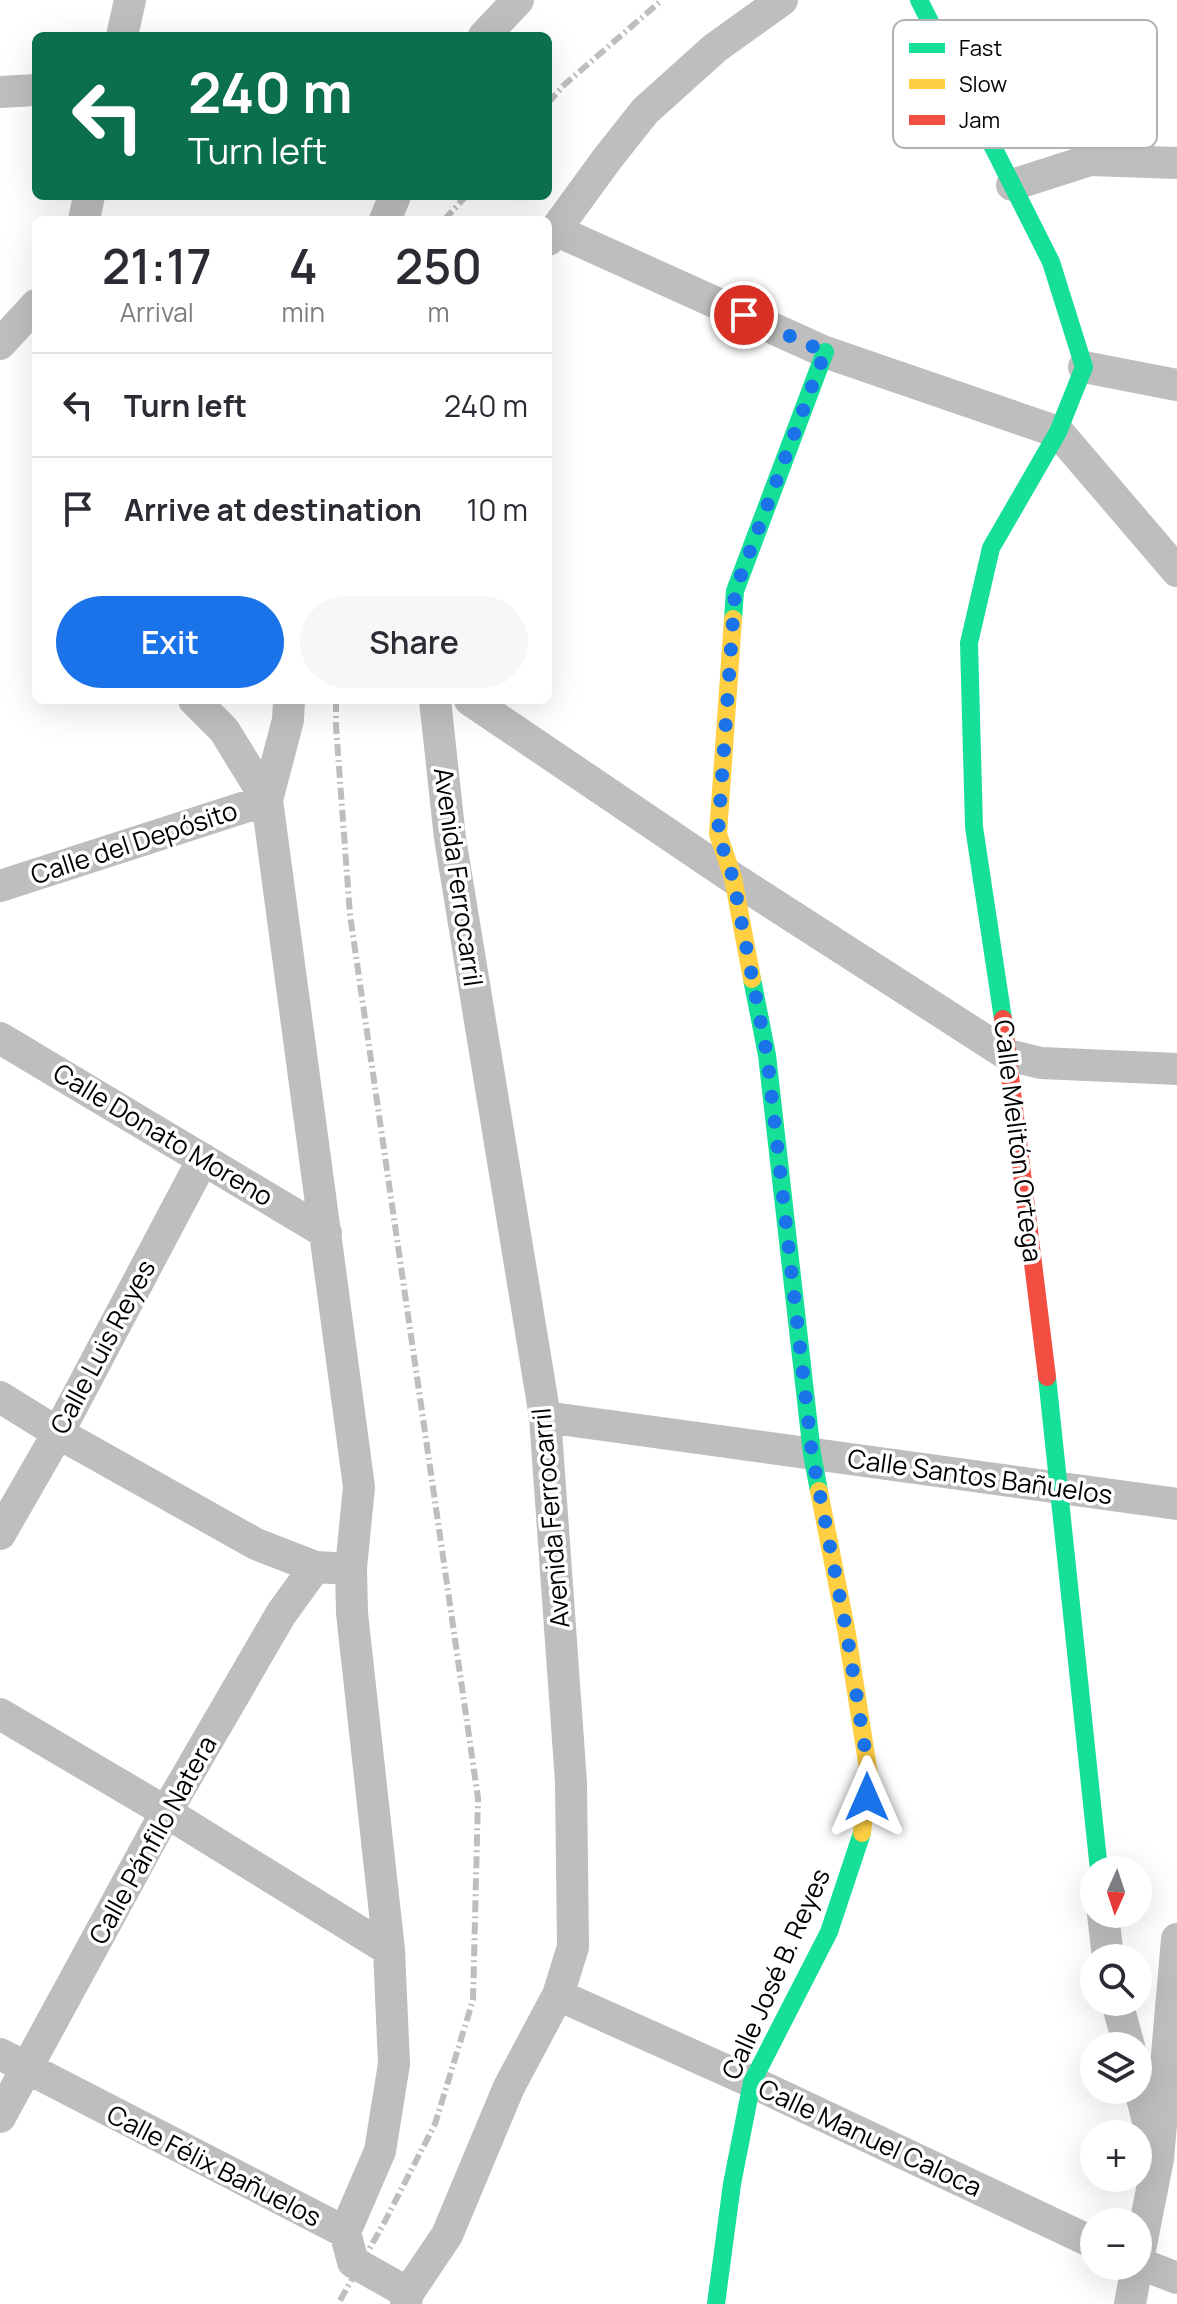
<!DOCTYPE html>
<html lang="en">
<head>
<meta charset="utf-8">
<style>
	body { margin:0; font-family:Manrope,sans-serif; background:#f7f7f7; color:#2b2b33; height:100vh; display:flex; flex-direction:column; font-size:30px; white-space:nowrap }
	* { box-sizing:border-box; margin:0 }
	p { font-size:26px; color:#7c7c81 }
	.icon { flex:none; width:44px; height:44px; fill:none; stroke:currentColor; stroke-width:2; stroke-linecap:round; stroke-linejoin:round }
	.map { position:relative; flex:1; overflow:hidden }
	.details { position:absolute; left:32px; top:216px; width:520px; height:488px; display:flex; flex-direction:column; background:#fff; border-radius:12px; box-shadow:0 8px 32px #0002 }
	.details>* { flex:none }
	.hud { position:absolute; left:32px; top:32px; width:520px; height:168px; border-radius:12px; box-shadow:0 8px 32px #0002; background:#0b6e4f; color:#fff; overflow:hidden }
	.needle { width:52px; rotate:183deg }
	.tools { position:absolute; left:1080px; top:1856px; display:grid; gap:16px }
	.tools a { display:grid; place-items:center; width:72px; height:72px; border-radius:50%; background:#fff; box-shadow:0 8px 32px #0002; font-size:40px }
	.pin { position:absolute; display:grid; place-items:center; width:68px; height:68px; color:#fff; margin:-34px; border:4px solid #fff; border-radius:50%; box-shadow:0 2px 8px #0007 }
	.me { position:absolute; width:88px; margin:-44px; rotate:0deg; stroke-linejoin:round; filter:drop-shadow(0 0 6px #0008) }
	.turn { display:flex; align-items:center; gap:28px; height:168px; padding:0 24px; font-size:36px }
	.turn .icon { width:104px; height:104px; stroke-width:2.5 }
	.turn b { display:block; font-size:56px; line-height:68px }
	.eta { display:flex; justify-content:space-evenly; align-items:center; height:136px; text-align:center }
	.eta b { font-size:48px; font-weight:600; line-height:56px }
	.button { display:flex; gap:16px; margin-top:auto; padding:16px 24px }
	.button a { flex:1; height:92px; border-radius:48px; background:#1a73e8; color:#fff; font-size:32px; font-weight:600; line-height:92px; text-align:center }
	.button a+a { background:#f7f7f7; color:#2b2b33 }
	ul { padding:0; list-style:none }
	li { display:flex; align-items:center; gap:24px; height:104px; padding:0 24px; border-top:2px solid #e1e1e2 }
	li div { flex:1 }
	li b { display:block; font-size:30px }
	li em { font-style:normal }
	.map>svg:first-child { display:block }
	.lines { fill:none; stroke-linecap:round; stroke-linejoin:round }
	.street { stroke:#bebebe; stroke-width:32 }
	.fast { stroke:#16e098; stroke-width:18 }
	.slow { stroke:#ffcf43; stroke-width:18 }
	.jam { stroke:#f24e42; stroke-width:18 }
	.rail { stroke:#bebebe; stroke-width:6; stroke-dasharray:12 4 2 4; stroke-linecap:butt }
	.route { stroke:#1a73e8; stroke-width:14; stroke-dasharray:0 25.2 }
	.labels { text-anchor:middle; stroke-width:7; stroke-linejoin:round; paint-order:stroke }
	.street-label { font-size:26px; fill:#000; stroke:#fff }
	.key { fill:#fff; stroke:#b2b2b2; stroke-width:2 }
	.key-label { font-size:22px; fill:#000 }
</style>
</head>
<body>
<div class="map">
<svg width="1177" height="2304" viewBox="0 0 1177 2304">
	<rect width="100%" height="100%" fill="#fff"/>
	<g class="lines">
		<!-- street -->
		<path class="street" d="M122,36L130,0
			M484,36L518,0
			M0,92L36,90
			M1012,185L1090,160L1177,163
			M84,220L89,196
			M385,220L395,196
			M555,230L825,352L1058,432L1177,571
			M548,240L607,159L645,111L715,48L782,0
			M0,344L36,305
			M1084,367L1177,385
			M194,700L224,730L267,800
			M289,700L288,720L267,800L359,1487L351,1568L352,1613L389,1950L394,2064L380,2151L345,2232
			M470,700L733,878L1008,1055L1041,1063L1177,1069
			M0,886L267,800
			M0,1038L326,1233
			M0,1397L58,1433L256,1544L315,1567L333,1568
			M545,1417L1177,1504
			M0,1534L58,1433L203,1159
			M0,1714L166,1812L389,1950
			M1103,1914L1108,1958
			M558,1995L752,2082L1094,2243
			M1117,2002L1129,2046
			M0,2054L345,2232L353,2262L408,2293
			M1138,2082L1152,2137
			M0,2117L166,1812L281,1614L315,1567
			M1138,2260L1158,2159L1177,1939
			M1138,2263L1177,2278
			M406,2304L408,2293L447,2235L509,2087L558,1995L573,1947L571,1782L545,1417L450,838L435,700
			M1130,2304L1137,2266"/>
		<!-- fast -->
		<path class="fast" d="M919,0L1051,262L1084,367L1058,432L991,548L969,643L974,827L1003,1019
			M733,619L735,591L825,352
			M752,979L767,1055L812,1454L819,1491
			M1047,1377L1099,1870
			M716,2304L732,2184L752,2082L829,1932L862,1833"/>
		<!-- slow -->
		<path class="slow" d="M733,619L718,834L733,878L752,979
			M819,1491L847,1634L869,1775L862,1833"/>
		<!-- jam -->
		<path class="jam" d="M1003,1019L1047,1377"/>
		<!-- rail -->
		<path class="rail" d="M548,103L564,85L662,0
			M444,220L466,196
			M336,700V726L350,915L478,1798L473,2000L435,2124L384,2223L338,2304"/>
	</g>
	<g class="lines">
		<!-- route -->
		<path class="route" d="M744,315L825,352L735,591L718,834L733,878L767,1055L812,1454L847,1634L869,1775L867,1797"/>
	</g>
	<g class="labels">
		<!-- street labels -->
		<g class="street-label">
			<text transform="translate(134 843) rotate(-18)" y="9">Calle del Depósito</text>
			<text transform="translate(458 877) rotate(82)" y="9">Avenida Ferrocarril</text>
			<text transform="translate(163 1135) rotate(31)" y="9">Calle Donato Moreno</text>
			<text transform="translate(1018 1141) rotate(83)" y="9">Calle Melitón Ortega</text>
			<text transform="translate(103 1347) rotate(-62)" y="9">Calle Luis Reyes</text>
			<text transform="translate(980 1477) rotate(8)" y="9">Calle Santos Bañuelos</text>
			<text transform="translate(551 1518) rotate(-95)" y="9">Avenida Ferrocarril</text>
			<text transform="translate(153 1840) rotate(-61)" y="9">Calle Pánfilo Natera</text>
			<text transform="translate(776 1974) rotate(-66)" y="9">Calle José B. Reyes</text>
			<text transform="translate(870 2138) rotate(25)" y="9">Calle Manuel Caloca</text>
			<text transform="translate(214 2166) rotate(27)" y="9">Calle Félix Bañuelos</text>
		</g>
	</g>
	<!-- legend -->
	<rect x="893" y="20" width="264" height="128" rx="12" class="key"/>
	<rect x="909" y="43" width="36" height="10" fill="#16e098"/>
	<rect x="909" y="79" width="36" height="10" fill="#ffcf43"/>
	<rect x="909" y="115" width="36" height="10" fill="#f24e42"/>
	<g class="key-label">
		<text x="959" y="56">Fast</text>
		<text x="959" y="92">Slow</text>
		<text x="959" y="128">Jam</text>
	</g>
</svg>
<div class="tools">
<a><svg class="needle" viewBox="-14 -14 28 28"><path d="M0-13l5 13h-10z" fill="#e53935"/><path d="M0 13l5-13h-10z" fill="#7c7c81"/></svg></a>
<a><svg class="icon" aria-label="search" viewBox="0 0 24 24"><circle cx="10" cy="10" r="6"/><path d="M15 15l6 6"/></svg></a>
<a><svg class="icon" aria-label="layers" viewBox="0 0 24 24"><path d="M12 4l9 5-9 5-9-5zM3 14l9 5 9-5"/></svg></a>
<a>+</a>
<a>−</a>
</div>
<div class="pin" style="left:744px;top:315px;background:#d93025"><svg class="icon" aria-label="arrive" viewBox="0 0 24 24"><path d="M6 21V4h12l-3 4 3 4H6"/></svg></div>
<svg class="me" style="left:867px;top:1797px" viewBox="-20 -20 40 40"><path d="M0-17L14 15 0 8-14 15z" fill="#1a73e8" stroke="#fff" stroke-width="4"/></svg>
<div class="hud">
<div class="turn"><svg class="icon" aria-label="left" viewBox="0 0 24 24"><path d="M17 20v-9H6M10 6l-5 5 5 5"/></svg><div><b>240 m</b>Turn left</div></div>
</div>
<section class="details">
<div class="eta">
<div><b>21:17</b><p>Arrival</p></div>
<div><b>4</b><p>min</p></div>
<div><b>250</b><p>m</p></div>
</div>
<ul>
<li><svg class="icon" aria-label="left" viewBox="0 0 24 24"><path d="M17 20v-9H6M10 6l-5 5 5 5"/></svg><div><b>Turn left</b></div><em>240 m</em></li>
<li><svg class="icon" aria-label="arrive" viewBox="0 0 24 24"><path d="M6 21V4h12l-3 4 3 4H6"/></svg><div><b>Arrive at destination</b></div><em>10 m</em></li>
</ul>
<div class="button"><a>Exit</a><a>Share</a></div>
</section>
</div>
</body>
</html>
